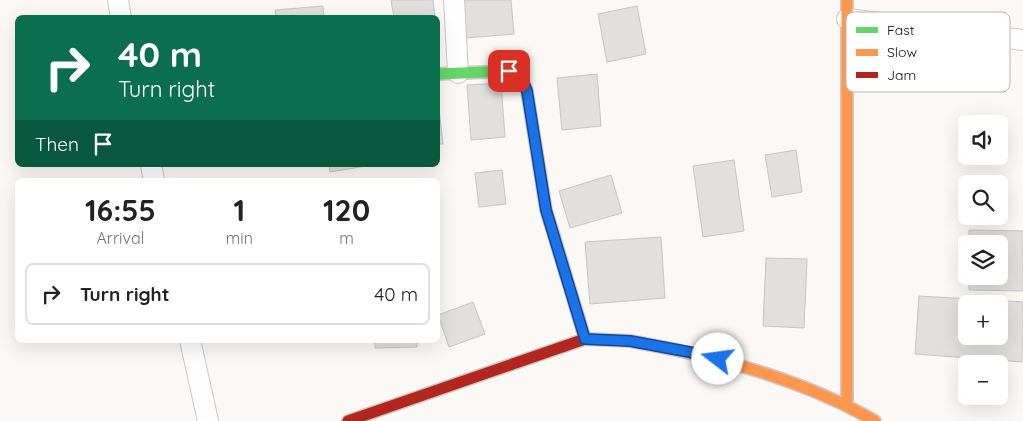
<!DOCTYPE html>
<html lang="en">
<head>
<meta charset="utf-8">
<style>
	body { margin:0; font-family:Quicksand,sans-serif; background:#f6f6f6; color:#222; height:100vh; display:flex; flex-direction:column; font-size:19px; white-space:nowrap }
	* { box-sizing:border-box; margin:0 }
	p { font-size:16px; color:#767676 }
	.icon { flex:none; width:28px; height:28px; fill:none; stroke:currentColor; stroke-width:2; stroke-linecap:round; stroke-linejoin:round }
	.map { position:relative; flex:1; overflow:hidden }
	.sheet { position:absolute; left:15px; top:178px; width:425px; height:165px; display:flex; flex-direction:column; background:#fff; border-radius:8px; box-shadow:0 5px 20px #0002 }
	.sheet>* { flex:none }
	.hud { position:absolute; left:15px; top:15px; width:425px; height:152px; border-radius:8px; box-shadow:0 5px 20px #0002; background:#0b6e4f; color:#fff; overflow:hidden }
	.tools { position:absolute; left:958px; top:115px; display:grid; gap:10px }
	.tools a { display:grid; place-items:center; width:50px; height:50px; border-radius:8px; background:#fff; box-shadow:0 5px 20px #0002; font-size:25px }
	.pin { position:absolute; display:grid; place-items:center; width:42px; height:42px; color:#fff; margin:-21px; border-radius:10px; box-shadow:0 2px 8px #0006 }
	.me { position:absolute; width:55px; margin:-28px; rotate:285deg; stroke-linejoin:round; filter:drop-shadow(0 0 4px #0008) }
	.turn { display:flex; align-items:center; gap:18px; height:105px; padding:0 20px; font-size:22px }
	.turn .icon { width:65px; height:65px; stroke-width:2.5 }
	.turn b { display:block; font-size:35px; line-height:42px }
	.then { display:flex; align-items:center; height:48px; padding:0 20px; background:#0003; gap:10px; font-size:19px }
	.eta { display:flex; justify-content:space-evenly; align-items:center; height:85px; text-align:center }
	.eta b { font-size:30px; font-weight:700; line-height:35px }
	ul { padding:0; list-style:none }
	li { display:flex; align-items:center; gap:15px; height:62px; margin:0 10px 8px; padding:0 10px; border:2px solid #e0e0e0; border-radius:8px }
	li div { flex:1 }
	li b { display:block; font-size:19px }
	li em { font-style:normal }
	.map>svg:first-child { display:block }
	.building { fill:#e1e0df; stroke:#c7c5c5; fill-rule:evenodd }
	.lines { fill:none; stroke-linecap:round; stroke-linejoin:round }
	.street-casing { stroke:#cbc9c7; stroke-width:22 }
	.fast-casing { stroke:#cbc9c7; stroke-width:14 }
	.slow-casing { stroke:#cbc9c7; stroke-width:14 }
	.jam-casing { stroke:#cbc9c7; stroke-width:14 }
	.street { stroke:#fefefe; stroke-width:20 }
	.fast { stroke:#63d668; stroke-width:11 }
	.slow { stroke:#ff974d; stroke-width:11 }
	.jam { stroke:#b3261e; stroke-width:11 }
	.route-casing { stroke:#114b97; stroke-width:12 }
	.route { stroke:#1a73e8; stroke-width:9 }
	.key { fill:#fff; stroke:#b6b6b6; stroke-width:1 }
	.key-label { font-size:14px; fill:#0d0b0a }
</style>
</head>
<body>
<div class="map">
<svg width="1023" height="421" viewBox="0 0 1023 421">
	<rect width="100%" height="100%" fill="#fbf8f6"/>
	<!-- building -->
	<path class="building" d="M391,0H433L435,18H394Z
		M462,0H511L514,34L466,38Z
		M323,6L324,18H276L275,10Z
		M637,6L646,54L607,62L598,14Z
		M597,74L601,126L562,130L557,78Z
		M501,83L505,137L471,140L467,85Z
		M438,100L443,144H438Z
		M796,150L802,192L772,197L765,155Z
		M734,160L744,231L703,237L693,166Z
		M329,165H372L330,172Z
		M502,170L506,204L479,207L475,173Z
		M611,175L622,213L570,228L559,191Z
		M969,230L1023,231V291L969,290V276H999V244H969Z
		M661,237L665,298L590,304L585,242Z
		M766,258L807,259L804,328L763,326Z
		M919,296L1023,302V362L915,354ZM966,304H999V336H966Z
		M473,302L485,334L449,347L438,315Z
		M375,340H417V347L375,348Z"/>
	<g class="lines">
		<defs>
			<path id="street" d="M118,0L121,18
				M454,0L458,73
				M847,19L1023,40
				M151,165L154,180
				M190,340L208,421"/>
			<path id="fast" d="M438,74L509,71L520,75L527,91L546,210L552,229"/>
			<path id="slow" d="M847,0V405
				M552,229L585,339
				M630,341C714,356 800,378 875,421"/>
			<path id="jam" d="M348,421L585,339L630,341"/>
		</defs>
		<!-- street casing -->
		<use href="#street" class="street-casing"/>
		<!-- fast casing -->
		<use href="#fast" class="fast-casing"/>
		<!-- slow casing -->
		<use href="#slow" class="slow-casing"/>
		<!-- jam casing -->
		<use href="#jam" class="jam-casing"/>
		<!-- street -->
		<use href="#street" class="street"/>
		<!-- fast -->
		<use href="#fast" class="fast"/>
		<!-- slow -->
		<use href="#slow" class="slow"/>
		<!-- jam -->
		<use href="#jam" class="jam"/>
	</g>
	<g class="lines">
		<defs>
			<path id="route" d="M509,71L520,75L527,91L546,210L585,339L630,341L700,354L718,359"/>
		</defs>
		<!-- route casing -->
		<use href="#route" class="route-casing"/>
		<!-- route -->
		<use href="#route" class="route"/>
	</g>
	<!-- legend -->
	<rect x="846" y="12" width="164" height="80" rx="8" class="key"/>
	<rect x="856" y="27" width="22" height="6" fill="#63d668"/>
	<rect x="856" y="49" width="22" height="7" fill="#ff974d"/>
	<rect x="856" y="72" width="22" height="6" fill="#b3261e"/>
	<g class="key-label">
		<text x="887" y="35">Fast</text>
		<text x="887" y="57">Slow</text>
		<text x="887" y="80">Jam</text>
	</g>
</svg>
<div class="tools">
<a><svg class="icon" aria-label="sound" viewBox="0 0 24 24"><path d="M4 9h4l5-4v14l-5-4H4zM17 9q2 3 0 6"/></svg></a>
<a><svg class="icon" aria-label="search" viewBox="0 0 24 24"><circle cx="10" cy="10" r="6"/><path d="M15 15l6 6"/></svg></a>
<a><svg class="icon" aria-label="layers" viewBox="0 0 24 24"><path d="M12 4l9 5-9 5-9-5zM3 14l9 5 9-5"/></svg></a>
<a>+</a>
<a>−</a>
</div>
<div class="pin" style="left:509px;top:71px;background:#d93025"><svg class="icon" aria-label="arrive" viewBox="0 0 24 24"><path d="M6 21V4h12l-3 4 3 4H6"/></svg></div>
<svg class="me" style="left:718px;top:359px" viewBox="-20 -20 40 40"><circle r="19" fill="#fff"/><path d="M0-13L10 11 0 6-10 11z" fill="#1a73e8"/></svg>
<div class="hud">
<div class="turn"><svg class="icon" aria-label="right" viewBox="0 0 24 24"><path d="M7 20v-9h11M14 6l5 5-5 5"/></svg><div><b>40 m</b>Turn right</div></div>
<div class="then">Then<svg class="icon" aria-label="arrive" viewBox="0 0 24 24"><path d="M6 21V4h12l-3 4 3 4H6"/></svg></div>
</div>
<section class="sheet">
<div class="eta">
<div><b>16:55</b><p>Arrival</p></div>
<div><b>1</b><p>min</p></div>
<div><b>120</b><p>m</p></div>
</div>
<ul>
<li><svg class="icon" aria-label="right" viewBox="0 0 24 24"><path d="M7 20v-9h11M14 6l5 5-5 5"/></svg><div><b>Turn right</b></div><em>40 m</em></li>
</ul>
</section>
</div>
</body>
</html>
